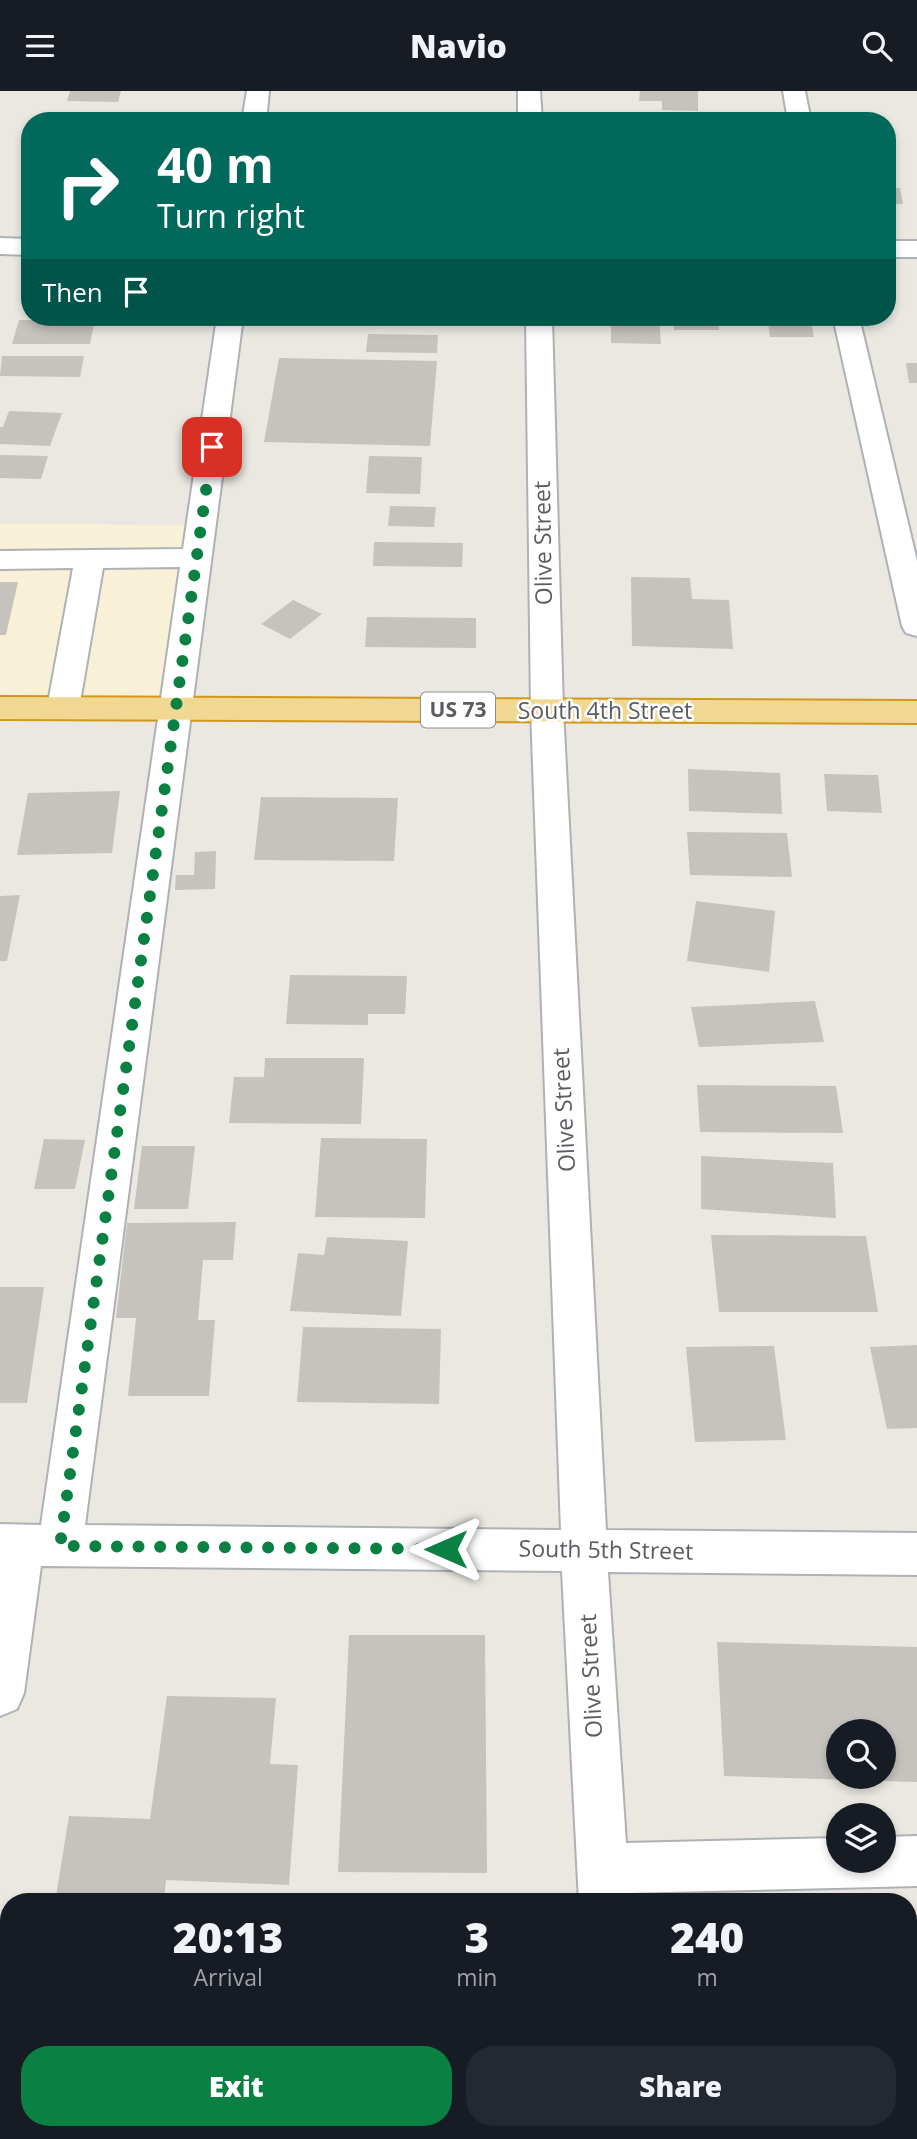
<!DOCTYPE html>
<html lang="en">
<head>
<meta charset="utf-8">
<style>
	body { margin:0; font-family:"Open Sans",sans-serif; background:#242831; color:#f1f3f6; height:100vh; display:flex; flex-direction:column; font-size:26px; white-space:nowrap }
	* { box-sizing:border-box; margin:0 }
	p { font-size:23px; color:#9ea1a6 }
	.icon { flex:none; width:38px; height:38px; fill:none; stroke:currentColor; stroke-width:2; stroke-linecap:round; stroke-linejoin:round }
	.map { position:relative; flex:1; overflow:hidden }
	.details { position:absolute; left:0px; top:1802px; width:917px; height:247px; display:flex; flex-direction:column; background:#171b24; border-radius:28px 28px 0 0; box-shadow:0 4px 10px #0003 }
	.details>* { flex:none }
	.hud { position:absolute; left:21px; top:21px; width:875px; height:214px; border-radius:28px; box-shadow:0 4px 10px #0003; background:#00695c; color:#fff; overflow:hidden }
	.buttons { position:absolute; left:826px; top:1628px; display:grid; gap:14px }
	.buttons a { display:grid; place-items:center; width:70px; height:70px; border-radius:50%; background:#171b24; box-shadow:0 4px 10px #0003; font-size:35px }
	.pin { position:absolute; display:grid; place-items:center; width:60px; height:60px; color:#fff; margin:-30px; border-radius:14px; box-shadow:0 4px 10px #0006 }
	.me { position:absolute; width:77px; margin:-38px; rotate:270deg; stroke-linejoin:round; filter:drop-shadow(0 0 5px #0008) }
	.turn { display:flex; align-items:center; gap:24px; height:147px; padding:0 21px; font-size:32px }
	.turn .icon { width:91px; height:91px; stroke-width:2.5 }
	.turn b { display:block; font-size:49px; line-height:60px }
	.then { display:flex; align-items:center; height:66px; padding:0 21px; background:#0003; gap:14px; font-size:26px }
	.eta { display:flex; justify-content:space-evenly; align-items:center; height:119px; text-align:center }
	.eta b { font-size:42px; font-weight:800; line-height:49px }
	.primary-button { display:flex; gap:14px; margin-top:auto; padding:14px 21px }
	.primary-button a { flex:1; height:80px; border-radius:28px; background:#0b8043; color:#fff; font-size:28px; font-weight:800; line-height:80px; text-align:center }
	.primary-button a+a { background:#242831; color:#f1f3f6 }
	header { display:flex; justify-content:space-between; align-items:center; height:91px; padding:0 21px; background:#171b24; font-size:32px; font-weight:800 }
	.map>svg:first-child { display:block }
	.commercial { fill:#f9f1d7 }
	.building { fill:#c6c3be; fill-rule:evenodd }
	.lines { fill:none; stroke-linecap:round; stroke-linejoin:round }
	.minor-casing { stroke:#aeb1b5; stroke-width:4 }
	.highway-casing { stroke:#d29819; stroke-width:4 }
	.minor { fill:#fff; fill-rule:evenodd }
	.highway { fill:#f0d892; fill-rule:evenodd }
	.route { stroke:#0b8043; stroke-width:12; stroke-dasharray:0 21.6 }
	.labels { text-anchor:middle; stroke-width:5; stroke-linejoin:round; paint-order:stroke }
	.shield { fill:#fff; stroke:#8b8d90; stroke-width:2 }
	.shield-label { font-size:21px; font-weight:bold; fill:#595c60 }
	.street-label { font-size:23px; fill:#595c60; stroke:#fff }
</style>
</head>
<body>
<header><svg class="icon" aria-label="menu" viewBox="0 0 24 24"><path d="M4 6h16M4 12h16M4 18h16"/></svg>Navio<svg class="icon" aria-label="search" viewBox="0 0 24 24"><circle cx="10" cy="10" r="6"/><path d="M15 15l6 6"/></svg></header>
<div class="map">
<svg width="917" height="2048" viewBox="0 0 917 2048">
	<rect width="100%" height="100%" fill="#eae8e1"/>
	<!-- commercial -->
	<path class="commercial" d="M0,433L201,434L175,618L0,617Z"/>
	<!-- building -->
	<path class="building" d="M70,0H121L118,11L67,10Z
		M640,0H698V20L662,19V10H639Z
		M67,26H148L147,30H66Z
		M887,96L900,97L903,113H887Z
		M611,226H659L661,253L611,252Z
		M673,226H718L719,239H674Z
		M767,226H810L814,246H770Z
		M19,229H95L90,253H12Z
		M368,243L438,244L437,262L366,261Z
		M2,265H84L80,286L0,285Z
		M279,267L437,270L430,355L264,351Z
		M906,272H917V292H909Z
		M9,320L62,322L50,355L0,353V336H3Z
		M0,364L48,365L41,388L0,387Z
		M369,365L422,366L420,403L366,402Z
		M390,415L436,416L434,436L388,435Z
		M374,451L463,452L462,476L373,475Z
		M631,486L690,487L692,508L729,509L733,558L632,555Z
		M0,491H18L6,544H0Z
		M293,509L322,523L290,548L261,533Z
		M367,526L476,527V557L365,556Z
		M688,678L780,682L782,723L689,720Z
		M824,683L878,684L882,722L827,720Z
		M120,700L112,762L17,764L28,702Z
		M261,706L398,707L394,770L254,769Z
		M687,741L787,742L792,786L690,784Z
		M216,760L215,798L175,799L176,784H194L195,761Z
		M20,804L7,870H0V805Z
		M696,810L775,820L769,881L687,870Z
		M290,884L407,885L405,923H368V934L286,933Z
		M815,910L824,951L699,956L691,916Z
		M265,967H364L361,1033L229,1032L234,986H264Z
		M697,994L836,995L843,1042L700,1041Z
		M321,1047L427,1048L425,1127L315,1126Z
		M44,1048L85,1049L75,1098H34Z
		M142,1055H195L188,1118H134Z
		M701,1065L833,1072L836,1127L701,1118Z
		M236,1131L233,1169H203L198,1229H215L209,1305H128L136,1227H116L127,1132Z
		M711,1144L866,1145L878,1221H719Z
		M327,1146L408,1150L401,1225L290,1220L298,1162L324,1164Z
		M0,1196H44L27,1312H0Z
		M303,1236L441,1238L439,1313L297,1311Z
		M917,1254V1337L887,1338L870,1256Z
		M774,1255L786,1349L695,1351L686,1256Z
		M349,1544H485L487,1782L338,1781Z
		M717,1551L917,1556V1691L724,1685ZM838,1640H884V1685H838Z
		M167,1605L276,1607L270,1673L298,1674L289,1794L166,1789L164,1811H55L69,1725L150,1728Z
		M178,2040H411V2048H178Z"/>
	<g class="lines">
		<defs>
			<path id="minor" d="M247,0H269L266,30H242Z
				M518,0H540L542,30H518Z
				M783,0H805L811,30H788Z
				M0,147L30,148V164L0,163Z
				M887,150H917V166H887Z
				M217,226H243L85,1434L561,1439L531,619L526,226H552L563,619L606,1439L917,1442V1484L608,1481L626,1752L838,1747V1769H884V1746L917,1745V1795L629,1802V1811H579L562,1480L41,1475L24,1602L17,1618L0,1625V1433L41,1434L180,476L103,477L79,617L74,624L63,628L52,624L47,617L73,477L0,478V460L183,458Z
				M833,226H859L917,470V545L906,542L902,535Z
				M590,2040H644V2048H590Z"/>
			<path id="highway" d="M0,606L917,610V632L0,628Z"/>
		</defs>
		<!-- minor casing -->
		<use href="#minor" class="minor-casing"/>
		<!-- highway casing -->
		<use href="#highway" class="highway-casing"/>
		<!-- minor -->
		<use href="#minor" class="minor"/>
		<!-- highway -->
		<use href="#highway" class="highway"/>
	</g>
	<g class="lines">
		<!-- route -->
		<path class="route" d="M212,356L60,1455L446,1458"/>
	</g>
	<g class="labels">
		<!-- shield labels -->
		<rect class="shield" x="421" y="601.5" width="74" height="35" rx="5"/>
		<g class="shield-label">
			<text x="458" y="626">US 73</text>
		</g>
		<!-- street labels -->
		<g class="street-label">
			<text transform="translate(543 452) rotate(-91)" y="8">Olive Street</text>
			<text x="605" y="628">South 4th Street</text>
			<text transform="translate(564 1019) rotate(-93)" y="8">Olive Street</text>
			<text transform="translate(606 1459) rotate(1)" y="8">South 5th Street</text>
			<text transform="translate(591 1585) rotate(-93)" y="8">Olive Street</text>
		</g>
	</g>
</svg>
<div class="buttons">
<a><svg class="icon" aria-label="search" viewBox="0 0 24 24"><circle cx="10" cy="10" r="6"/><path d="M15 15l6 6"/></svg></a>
<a><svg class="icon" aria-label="layers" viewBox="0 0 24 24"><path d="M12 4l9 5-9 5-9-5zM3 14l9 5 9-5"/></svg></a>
</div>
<div class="pin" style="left:212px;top:356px;background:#d93025"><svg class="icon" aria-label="arrive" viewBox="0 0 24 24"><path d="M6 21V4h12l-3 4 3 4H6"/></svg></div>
<svg class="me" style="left:446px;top:1458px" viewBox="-20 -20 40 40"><path d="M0-17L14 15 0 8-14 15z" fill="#0b8043" stroke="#fff" stroke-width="4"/></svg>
<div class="hud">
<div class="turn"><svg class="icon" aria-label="right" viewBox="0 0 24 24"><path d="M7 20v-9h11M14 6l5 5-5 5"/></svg><div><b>40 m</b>Turn right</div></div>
<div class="then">Then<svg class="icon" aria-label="arrive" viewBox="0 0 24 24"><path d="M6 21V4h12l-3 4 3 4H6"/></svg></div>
</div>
<section class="details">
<div class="eta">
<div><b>20:13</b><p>Arrival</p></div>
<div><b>3</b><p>min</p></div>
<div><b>240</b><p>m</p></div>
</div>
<div class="primary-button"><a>Exit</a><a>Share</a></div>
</section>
</div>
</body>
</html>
